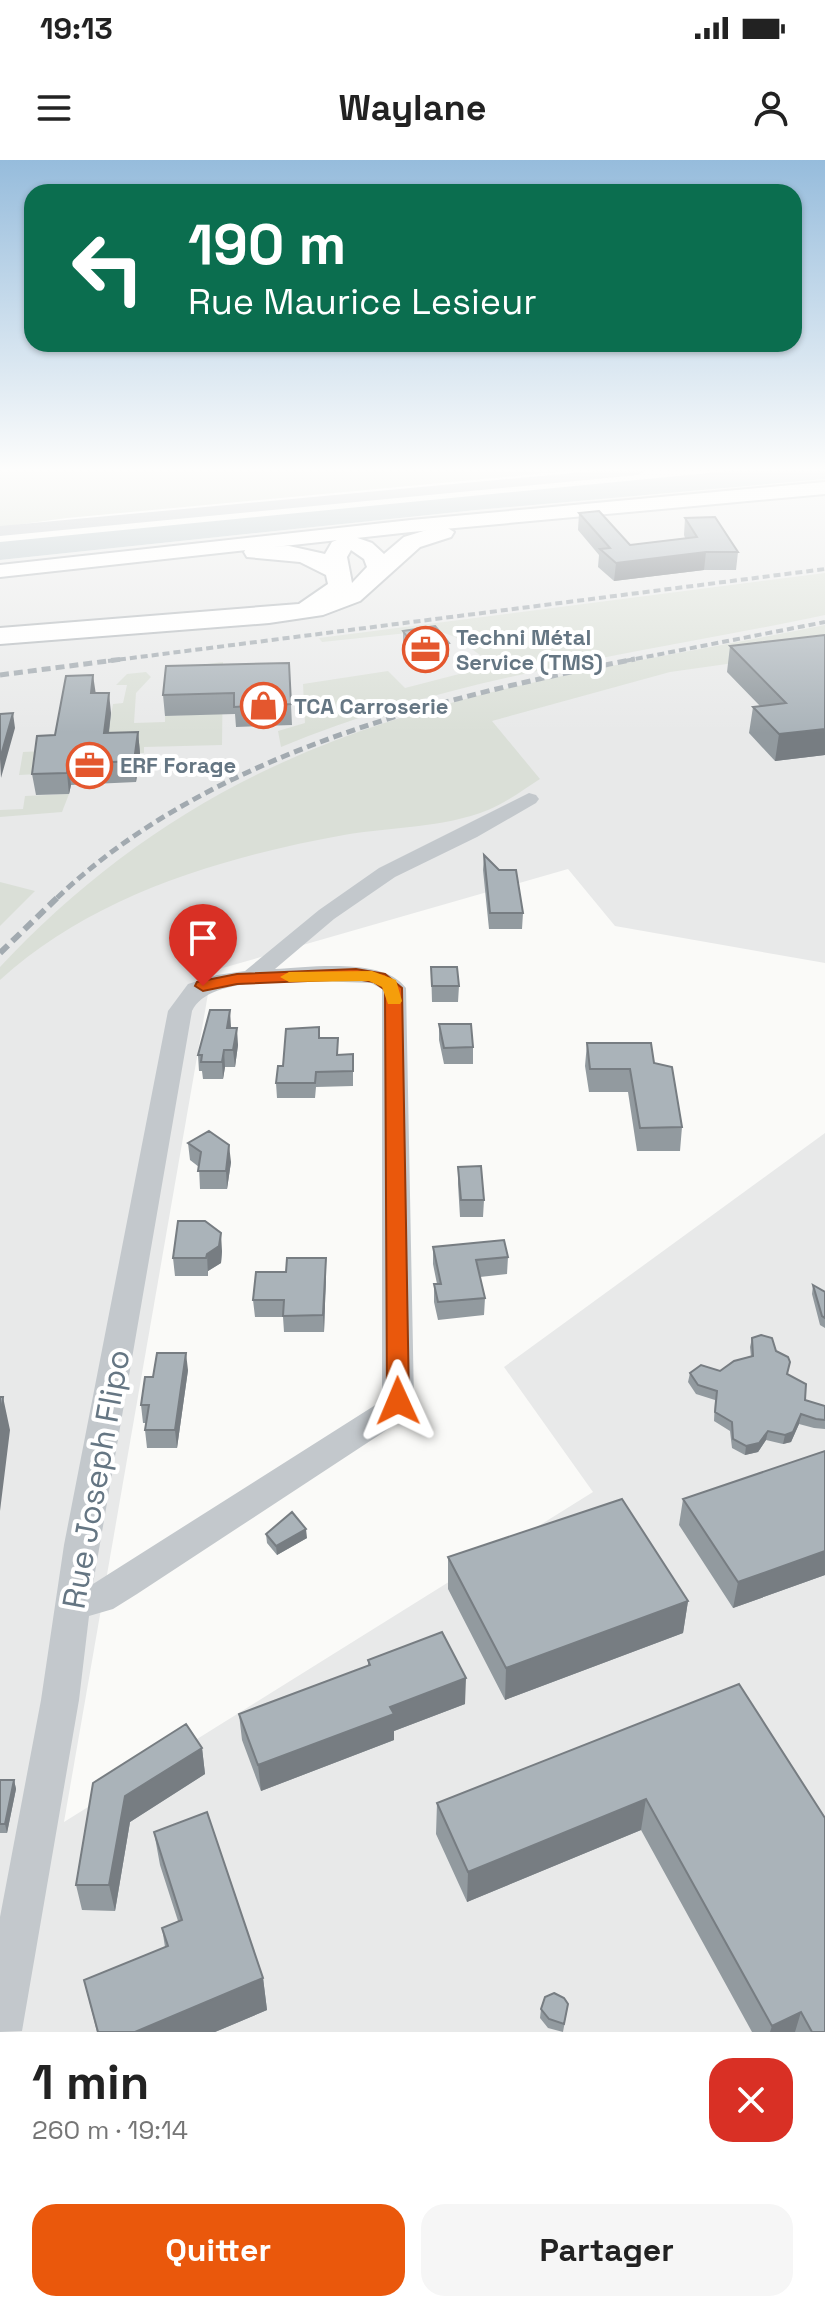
<!DOCTYPE html>
<html lang="fr">
<head>
<meta charset="utf-8">
<style>
	body { margin:0; font-family:"Space Grotesk",sans-serif; background:#f6f6f6; color:#222; height:100vh; display:flex; flex-direction:column; font-size:30px; white-space:nowrap }
	* { box-sizing:border-box; margin:0 }
	p { font-size:26px; color:#767676 }
	.icon { flex:none; width:44px; height:44px; fill:none; stroke:currentColor; stroke-width:2; stroke-linecap:round; stroke-linejoin:round }
	.map { position:relative; height:1872px; overflow:hidden }
	.details { display:flex; flex-direction:column; background:#fff; flex:1 }
	.details>* { flex:none }
	.guide { position:absolute; left:24px; top:24px; width:778px; height:168px; border-radius:24px; box-shadow:0 2px 6px #0004; background:#0b6e4f; color:#fff; overflow:hidden }
	.pin { position:absolute; display:grid; place-items:center; width:68px; height:68px; color:#fff; margin:-82px -34px; border-radius:50% 50% 50% 0; rotate:-45deg; box-shadow:0 0 8px #0007 }
	.pin .icon { rotate:45deg }
	.me { position:absolute; width:88px; margin:-44px; rotate:359deg; stroke-linejoin:round; filter:drop-shadow(0 0 6px #0008) }
	.turn { display:flex; align-items:center; gap:28px; height:168px; padding:0 32px; font-size:36px }
	.turn .icon { width:104px; height:104px; stroke-width:2.5 }
	.turn b { display:block; font-size:56px; line-height:68px }
	.round { display:grid; place-items:center; flex:none; width:84px; height:84px; border-radius:24px; background:#f6f6f6 }
	.overview { display:flex; align-items:center; justify-content:space-between; height:136px; padding:0 32px }
	h1 { font-size:48px; font-weight:700; line-height:60px }
	.primary-button { display:flex; gap:16px; margin-top:auto; padding:16px 32px }
	.primary-button a { flex:1; height:92px; border-radius:24px; background:#ea580c; color:#fff; font-size:32px; font-weight:700; line-height:92px; text-align:center }
	.primary-button a+a { background:#f6f6f6; color:#222 }
	.status { display:flex; justify-content:space-between; align-items:center; height:56px; padding:0 40px; background:#fff; direction:ltr }
	.status svg { height:22px; fill:currentColor }
	header { display:flex; justify-content:space-between; align-items:center; height:104px; padding:0 32px; background:#fff; font-size:36px; font-weight:700 }
	.map>svg:first-child { display:block }
	.built { fill:#e8e9e9 }
	.green { fill:#dadfd7 }
	.water { fill:#bbc7cb }
	.lines { fill:none; stroke-linecap:round; stroke-linejoin:round }
	.major-casing { stroke:#b5babe; stroke-width:4 }
	.highway-casing { stroke:#b4b9bd; stroke-width:4 }
	.minor { fill:#c3c8cc; fill-rule:evenodd }
	.major { fill:#fff; fill-rule:evenodd }
	.highway { fill:#fff; fill-rule:evenodd }
	.rail-far2 { stroke:#a2aab0; stroke-width:4; stroke-dasharray:7 4; stroke-linecap:butt }
	.rail-far1 { stroke:#a2aab0; stroke-width:5; stroke-dasharray:9 5; stroke-linecap:butt }
	.rail { stroke:#a2aab0; stroke-width:6; stroke-dasharray:11 6; stroke-linecap:butt }
	.wall { fill:#929a9f }
	.shaded-wall { fill:#777d82 }
	.building { fill:#aab3b9; stroke:#777d82; stroke-width:2 }
	.route { fill:#ea580c; stroke:#983908; stroke-width:2 }
	.slow { fill:#f59e0b }
	.labels { text-anchor:middle; stroke-width:8; stroke-linejoin:round; paint-order:stroke }
	.far-poi-label { font-size:22px; font-weight:bold; fill:#657683; stroke:#fff; text-anchor:start }
	.near-street-label { font-size:32px; fill:#657683; stroke:#fff }
</style>
</head>
<body>
<div class="status"><b>19:13</b><svg viewBox="0 0 49 12"><path d="M0 12V9h3v3zM5 12V6h3v6zM10 12V3h3v9zM15 12V0h3v12zM26 1h20v11H26zM47 4h2v5h-2z"/></svg></div>
<header><svg class="icon" aria-label="menu" viewBox="0 0 24 24"><path d="M4 6h16M4 12h16M4 18h16"/></svg>Waylane<svg class="icon" aria-label="person" viewBox="0 0 24 24"><circle cx="12" cy="8" r="4"/><path d="M4 21q1-7 8-7t8 7"/></svg></header>
<div class="map">
<svg width="825" height="1872" viewBox="0 0 825 1872">
	<rect width="100%" height="100%" fill="#fafaf8"/>
	<!-- built -->
	<path class="built" d="M825,319V803L615,766L568,709L212,811L64,1662L593,1332L504,1207L825,973V1872H0V400L476,350Z"/>
	<!-- green -->
	<path class="green" d="M0,311H568L67,358L0,367Z
		M825,413V455C645,493 450,516 281,587L278,571L305,563L303,524L388,511L405,528L494,505L455,477L436,470L322,482L319,478Z
		M825,465V490L670,512L492,561L540,619C524,629 506,643 488,650C443,668 391,667 344,675C223,697 93,735 0,820V807C73,728 164,659 262,612C436,528 637,503 825,465Z
		M223,502L222,585L144,587V593L41,597L38,614L19,615L23,592L105,588L113,544L123,543L127,525H116L127,514L146,512L151,517L136,533L134,563L165,562V556L211,554L176,508Z
		M69,634L62,652L0,657V650L23,649L25,636Z
		M0,722L35,731L0,766Z"/>
	<!-- water -->
	<path class="water" d="M729,311H825V319L476,350L0,400V382Z"/>
	<g class="lines">
		<defs>
			<path id="major" d="M825,322V334L411,372L0,417V405L411,360Z"/>
			<path id="highway" d="M443,365L454,372L451,377L420,387L360,441L323,455L269,463L0,484V468L299,444L328,424L326,415L300,402L247,397L244,392L247,387L289,386L325,394L332,382L349,375L372,383L384,394L404,377ZM351,390L364,399L367,407L352,423L347,397Z"/>
		</defs>
		<!-- major casing -->
		<use href="#major" class="major-casing"/>
		<!-- highway casing -->
		<use href="#highway" class="highway-casing"/>
		<!-- minor -->
		<path class="minor" d="M595,311H645L638,315L0,376V366Z
			M529,633L536,635L539,639L536,643L477,677L395,717L334,759L275,809C310,807 384,797 406,828L414,1241L399,1262L137,1434L113,1449L89,1456L79,1540L22,1871L0,1872V1757L41,1540L64,1385L168,851L188,824L217,815L245,811L319,750L379,708ZM315,821L371,823L382,829V1238L377,1244L93,1424L192,851C209,817 282,823 315,821Z"/>
		<!-- major -->
		<use href="#major" class="major"/>
		<!-- highway -->
		<use href="#highway" class="highway"/>
		<!-- rail-far2 -->
		<path class="rail-far2" d="M108,501L825,409
			M625,501L825,462"/>
		<!-- rail-far1 -->
		<path class="rail-far1" d="M0,515L123,499
			M57,738C208,594 436,538 635,499"/>
		<!-- rail -->
		<path class="rail" d="M0,793L59,736"/>
	</g>
	<!-- wall -->
	<path class="wall" d="M579,353L630,385L685,378L684,375L685,358L738,392L736,410H704L614,421L598,407L599,395L578,370Z
		M403,471L449,483V497L415,502L403,484Z
		M825,475V595L775,601L749,573L753,547L760,546L727,512L730,486Z
		M289,503L292,565L236,567L235,554L165,556L163,535Z
		M96,533L111,553L109,573L138,572L140,593L136,622L71,625L69,634L36,635L32,614L55,575Z
		M484,695L499,710L523,753L522,769H489L483,710Z
		M431,807L459,826L458,842H432Z
		M439,864L473,887V904H444L439,880Z
		M231,868L238,885L235,907H225L223,919H203L202,911H199L198,895Z
		M319,878L338,895L353,894V926L316,927L315,938H277L276,923L283,906Z
		M587,883L654,903L682,967L680,991H637L628,932H589L585,906Z
		M188,983L231,1002L227,1029H200L199,1007L190,1000Z
		M458,1007L484,1040L483,1057H460L458,1024Z
		M433,1087L508,1097L507,1114L480,1117L485,1138L484,1155L438,1160L434,1142V1124H437L433,1104Z
		M222,1091L221,1103L208,1111V1116H175L173,1098Z
		M326,1098V1115L324,1172H284L283,1157H255L253,1140L286,1112Z
		M813,1125L825,1132V1168L820,1165L812,1134Z
		M752,1178L776,1191L788,1214L805,1240L825,1246V1269L814,1268L799,1264L791,1282L783,1284L766,1280L758,1292L745,1295L732,1288L730,1271L714,1261L715,1240L696,1234L688,1222L690,1213L720,1211L751,1197L750,1187Z
		M188,1210L177,1288H147L145,1270L146,1263H143L141,1245L153,1217Z
		M825,1291V1415L733,1448L679,1365L683,1339Z
		M266,1374L307,1378L277,1395L267,1383Z
		M448,1397L688,1441L683,1473L505,1540L448,1429Z
		M368,1500L465,1544L394,1571V1580L261,1631L242,1580L239,1554L368,1506Z
		M739,1524L825,1872H752L641,1670L467,1742L436,1674L437,1643Z
		M202,1588L205,1614L130,1662L115,1751L82,1750L76,1725L93,1623Z
		M0,1620H14L16,1629L7,1673H0Z
		M154,1672L263,1818L267,1850L215,1872H97L84,1820L165,1787L162,1768L178,1761L160,1705Z
		M568,1844L563,1872L548,1868L540,1858L541,1849Z"/>
	<!-- shaded-wall -->
	<path class="shaded-wall" d="M706,392L704,410L614,421L616,403Z
		M449,483V497L415,502V488Z
		M93,515L96,535L91,533Z
		M109,533L111,553L106,594L104,573Z
		M13,553L15,568L1,618L0,599Z
		M825,569V595L775,601L779,574Z
		M138,572L140,593L136,622L134,601Z
		M68,604L71,625L69,634L67,613Z
		M230,850L231,867L228,885L227,868Z
		M237,868L238,885L235,907L233,890Z
		M224,890L225,907L223,919L222,902Z
		M229,985L231,1002L227,1029L226,1011Z
		M221,1073L222,1091L221,1103L208,1111V1116L207,1094Z
		M326,1098V1115L324,1172L323,1155Z
		M186,1193L188,1210L177,1288L175,1270Z
		M3,1237L10,1270L0,1351V1259Z
		M801,1254L799,1264L791,1282L783,1284L785,1275Z
		M768,1271L766,1280L758,1292L745,1295L746,1286Z
		M306,1369L307,1378L277,1395L276,1386Z
		M825,1391V1415L733,1448L738,1422Z
		M688,1441L683,1473L505,1540L506,1508Z
		M466,1518L465,1544L394,1571V1580L261,1631L258,1605L390,1547Z
		M202,1588L205,1614L130,1662L115,1751L109,1725L125,1636Z
		M14,1620L16,1629L7,1673L5,1664Z
		M646,1639L641,1670L467,1742L468,1712Z
		M263,1818L267,1850L215,1872H135Z
		M801,1852L795,1872H770L772,1866Z"/>
	<!-- building -->
	<path class="building" d="M599,351L630,385L697,377L685,358L715,357L738,392H706L616,403L600,389L610,388L579,353Z
		M435,466L449,483L415,488L403,471Z
		M825,475V569L779,574L753,547L786,543L730,486Z
		M289,503L291,544L234,547V533L163,535L166,506Z
		M93,515L91,533H109L104,573L138,572L134,601L68,604L67,613L32,614L37,576L55,575L66,516Z
		M13,553L0,599V554Z
		M484,695L499,710H516L523,753H490Z
		M431,807H457L459,826H432Z
		M210,850H230L227,868H237L233,890H224L222,902H201L202,895H198Z
		M439,864H471L473,887L444,888Z
		M319,867V878H338L337,895L353,894V911L316,912L315,923H276L278,906H283L286,869Z
		M587,883H651L654,903L672,907L682,967L640,968L630,909H590Z
		M209,971L229,985L226,1011H198L201,992L188,983Z
		M481,1006L484,1040H461L458,1007Z
		M178,1061H205L221,1073L219,1086L207,1094L206,1098H173Z
		M504,1080L508,1097L476,1100L485,1138L438,1142L434,1124H441L433,1087Z
		M287,1098H326L323,1155L283,1156L284,1140H253L256,1112H286Z
		M813,1125L825,1132V1158L822,1156Z
		M761,1175L772,1178L776,1191L788,1197L790,1202L787,1214L806,1224L805,1240L825,1246V1260L816,1259L801,1254L793,1272L785,1275L768,1271L759,1283L746,1286L733,1279L732,1262L715,1252L717,1231L698,1225L690,1213L701,1205L720,1211L734,1201L753,1196L752,1178Z
		M157,1193H186L175,1270H145L149,1245H141L145,1217H153Z
		M0,1237H3L0,1259Z
		M825,1291V1391L738,1422L683,1339Z
		M622,1339L688,1441L506,1508L448,1397Z
		M292,1352L306,1369L276,1386L266,1374Z
		M442,1472L466,1518L390,1547L394,1554L258,1605L239,1554L370,1505L368,1500Z
		M739,1524L825,1658V1872H812L801,1852L772,1866L646,1639L468,1712L437,1643Z
		M186,1564L202,1588L125,1636L109,1725H76L93,1623Z
		M0,1620H14L5,1664H0Z
		M207,1652L263,1818L135,1872H98L84,1820L168,1786L162,1768L182,1760L154,1672Z
		M554,1833L564,1838L568,1844L564,1864L549,1859L541,1849L545,1837Z"/>
	<!-- sky -->
	<linearGradient id="sky" x2="0" y2="1"><stop stop-color="#96bcdc"/><stop offset="0.54" stop-color="#fdfdfc"/><stop offset="1" stop-color="#fdfdfc" stop-opacity="0"/></linearGradient>
	<rect width="825" height="573" fill="url(#sky)"/>
	<!-- route -->
	<path class="route" d="M356,809L385,814L402,828L409,1241L406,1247L398,1249L390,1247L387,1241L385,830L374,822L356,819L237,824L203,831L195,826L197,822L237,814Z"/>
	<!-- slow -->
	<path class="slow" d="M372,811L396,820L402,841L400,844H388L382,827L369,821L289,822L280,817L289,812Z"/>
	<!-- icons -->
	<defs>
		<symbol id="office-ring" viewBox="-11 -11 22 22"><circle r="9.5" fill="#fff" stroke="#e4572e" stroke-width="1.5"/><path d="M-6-3h4V-5.5h4V-3h4V5H-6ZM-1-4.5V-3h2v-1.5ZM-6 0V1H6V0Z" fill="#e4572e"/></symbol>
		<symbol id="shop-ring" viewBox="-11 -11 22 22"><circle r="9.5" fill="#fff" stroke="#e4572e" stroke-width="1.5"/><path d="M-5-2.5h2.3a2.7 3.5 0 0 1 5.4 0H5L5.5 6h-11ZM-1.5-2.5h3a1.5 2.3 0 0 0-3 0Z" fill="#e4572e"/></symbol>
	</defs>
	<g fill-rule="evenodd">
		<use href="#office-ring" x="400" y="464" width="51" height="51"/>
		<use href="#shop-ring" x="238" y="520" width="51" height="51"/>
		<use href="#office-ring" x="64" y="580" width="51" height="51"/>
	</g>
	<g class="labels">
		<!-- far-poi labels -->
		<g class="far-poi-label">
			<text x="456" y="485">Techni Métal<tspan x="456" dy="25">Service (TMS)</tspan></text>
			<text x="294" y="554">TCA Carroserie</text>
			<text x="120" y="613">ERF Forage</text>
		</g>
		<!-- near-street labels -->
		<g class="near-street-label">
			<text transform="translate(96 1319) rotate(-80)" y="11">Rue Joseph Flipo</text>
		</g>
	</g>
</svg>
<div class="pin" style="left:203px;top:826px;background:#d93025"><svg class="icon" aria-label="arrive" viewBox="0 0 24 24"><path d="M6 21V4h12l-3 4 3 4H6"/></svg></div>
<svg class="me" style="left:398px;top:1241px" viewBox="-20 -20 40 40"><path d="M0-17L14 15 0 8-14 15z" fill="#ea580c" stroke="#fff" stroke-width="4"/></svg>
<div class="guide">
<div class="turn"><svg class="icon" aria-label="left" viewBox="0 0 24 24"><path d="M17 20v-9H6M10 6l-5 5 5 5"/></svg><div><b>190 m</b>Rue Maurice Lesieur</div></div>
</div>
</div>
<section class="details">
<div class="overview"><div><h1>1 min</h1><p>260 m · 19:14</p></div><a class="round" style="background:#d93025;color:#fff"><svg class="icon" aria-label="close" viewBox="0 0 24 24"><path d="M6 6l12 12M18 6L6 18"/></svg></a></div>
<div class="primary-button"><a>Quitter</a><a>Partager</a></div>
</section>
</body>
</html>
